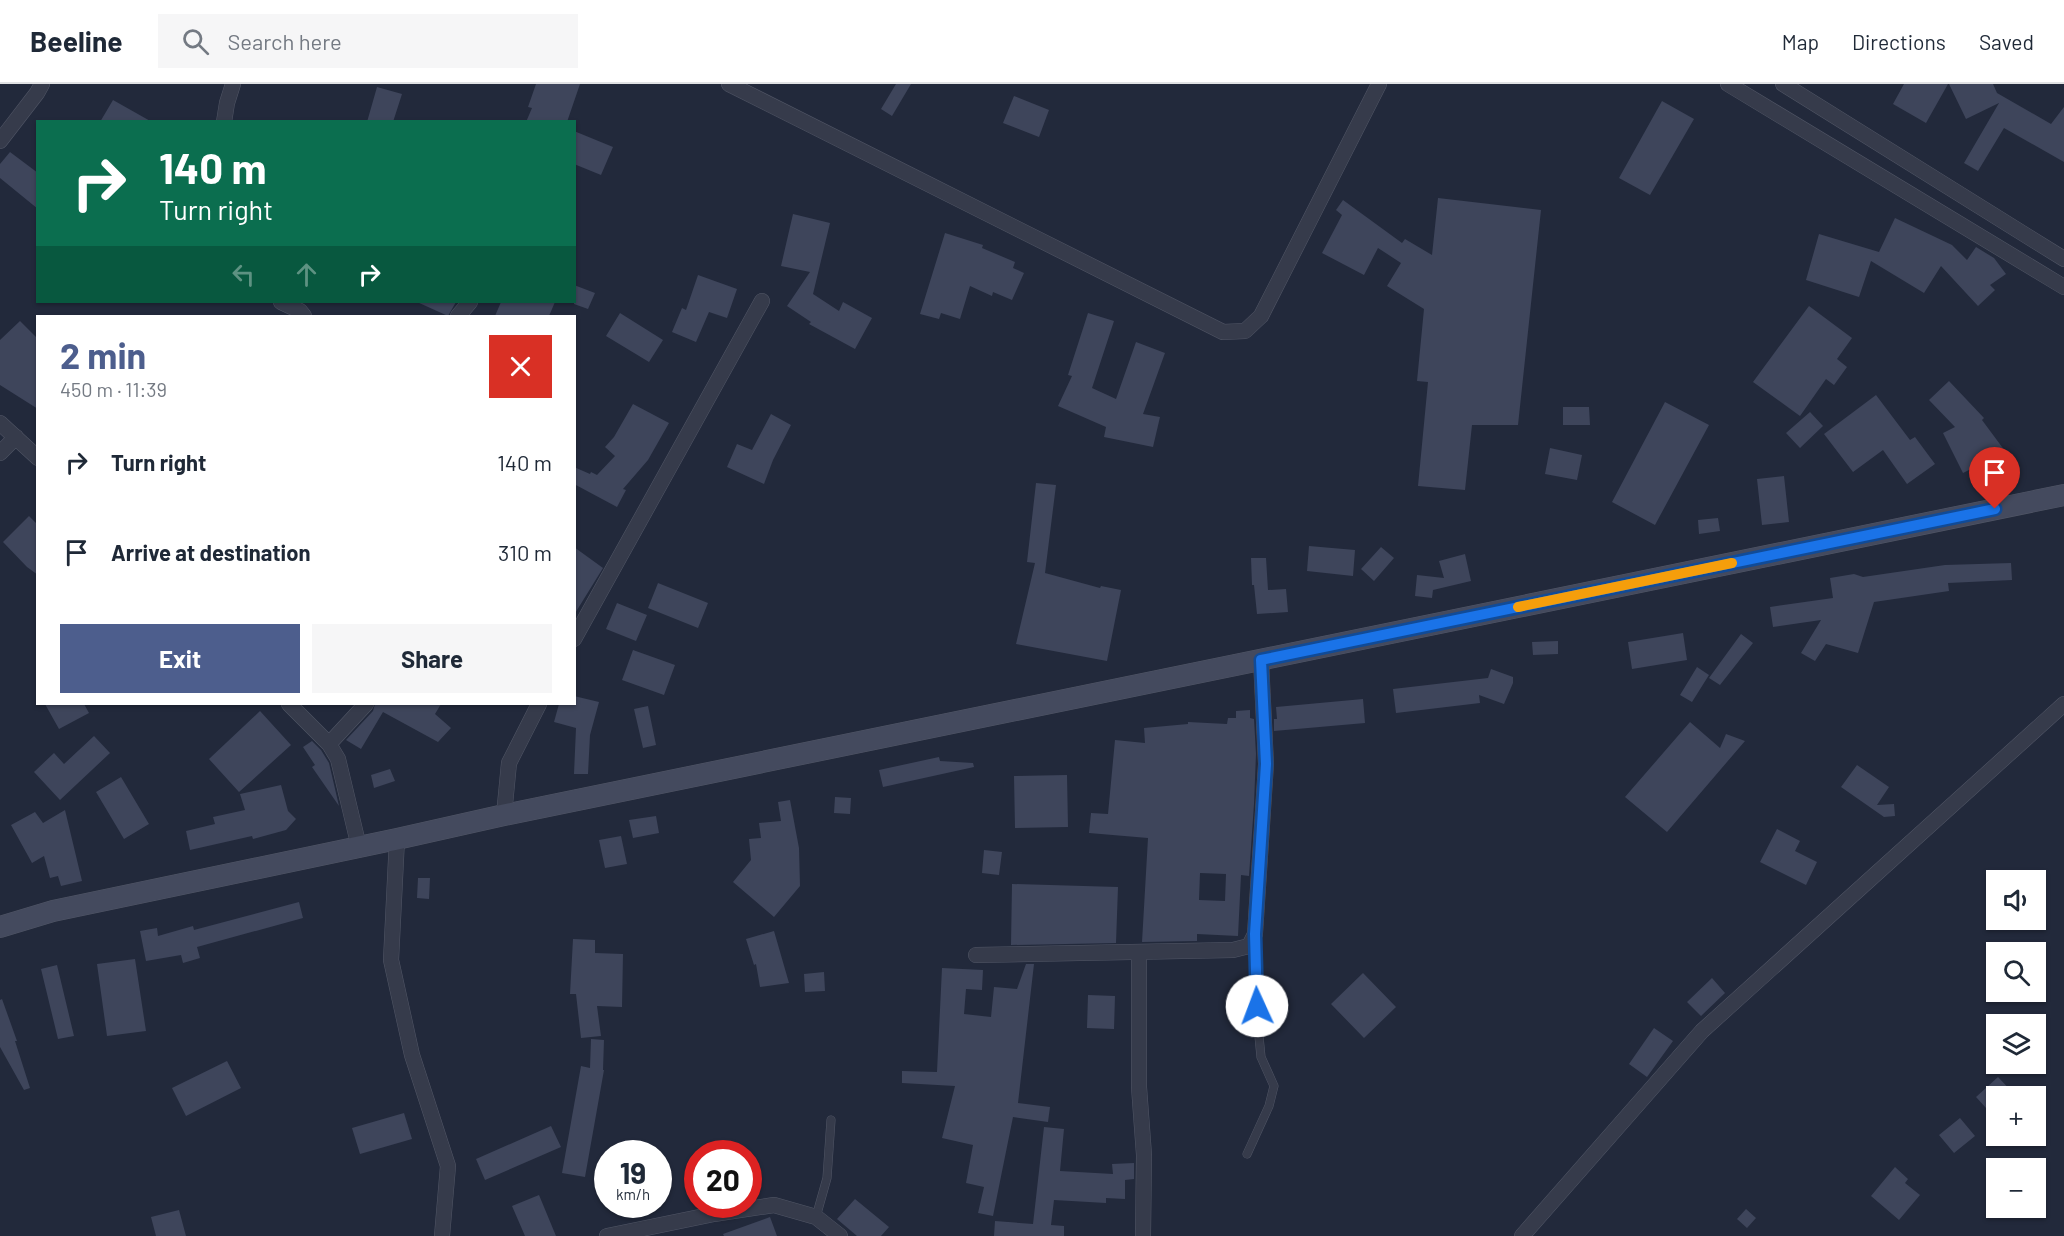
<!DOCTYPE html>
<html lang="en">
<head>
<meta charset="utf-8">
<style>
	body { margin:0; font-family:Barlow,sans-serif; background:#f6f6f7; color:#1f2937; height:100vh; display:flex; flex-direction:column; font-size:22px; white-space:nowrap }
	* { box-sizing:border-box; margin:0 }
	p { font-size:20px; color:#747a83 }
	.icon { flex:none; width:33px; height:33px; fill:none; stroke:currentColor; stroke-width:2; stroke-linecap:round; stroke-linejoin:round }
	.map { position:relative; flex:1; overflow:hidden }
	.side { position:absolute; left:36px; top:231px; width:540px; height:390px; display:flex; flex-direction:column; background:#fff; border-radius:0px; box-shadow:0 2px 4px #0004 }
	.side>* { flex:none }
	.banner { position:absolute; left:36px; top:36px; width:540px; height:183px; border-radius:0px; box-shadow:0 2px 4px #0004; background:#0b6e4f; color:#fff; overflow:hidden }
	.controls { position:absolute; left:1986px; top:786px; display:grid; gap:12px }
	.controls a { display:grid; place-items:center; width:60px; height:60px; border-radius:0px; background:#fff; box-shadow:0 2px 4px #0004; font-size:30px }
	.speed { position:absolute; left:594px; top:1056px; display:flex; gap:12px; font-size:30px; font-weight:700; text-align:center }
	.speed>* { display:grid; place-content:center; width:78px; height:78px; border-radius:50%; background:#fff; box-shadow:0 2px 4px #0004; line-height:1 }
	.speed small { font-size:15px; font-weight:400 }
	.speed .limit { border:9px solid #d22; background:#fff; color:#111 }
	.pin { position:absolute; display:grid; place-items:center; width:51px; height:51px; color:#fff; margin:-62px -26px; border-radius:50% 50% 50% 0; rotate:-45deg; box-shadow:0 0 6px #0007 }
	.pin .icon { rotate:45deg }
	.me { position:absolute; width:66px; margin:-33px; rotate:358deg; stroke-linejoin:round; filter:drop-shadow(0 0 4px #0008) }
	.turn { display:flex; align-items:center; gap:21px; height:126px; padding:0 24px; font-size:27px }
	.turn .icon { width:78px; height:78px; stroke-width:2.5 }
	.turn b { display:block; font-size:42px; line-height:51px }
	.lanes { display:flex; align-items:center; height:57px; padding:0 24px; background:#0003; justify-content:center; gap:30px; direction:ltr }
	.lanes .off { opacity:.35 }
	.round { display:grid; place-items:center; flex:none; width:63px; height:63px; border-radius:0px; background:#f6f6f7 }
	.summary { display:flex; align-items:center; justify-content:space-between; height:102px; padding:0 24px }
	h1 { font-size:36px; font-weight:700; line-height:45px; color:#4d5e8d }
	.primary-button { display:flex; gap:12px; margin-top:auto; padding:12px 24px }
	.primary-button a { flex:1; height:69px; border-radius:0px; background:#4d5e8d; color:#fff; font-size:24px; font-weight:700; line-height:69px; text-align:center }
	.primary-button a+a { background:#f6f6f7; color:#1f2937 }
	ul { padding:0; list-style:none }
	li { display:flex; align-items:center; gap:18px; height:90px; padding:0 24px }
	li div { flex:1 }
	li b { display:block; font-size:22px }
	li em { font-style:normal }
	header { display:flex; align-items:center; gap:36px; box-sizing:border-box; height:84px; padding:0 30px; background:#fff; border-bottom:2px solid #e0e1e3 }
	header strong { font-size:28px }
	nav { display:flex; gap:33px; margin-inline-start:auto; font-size:21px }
	.search { width:420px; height:54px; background:#f6f6f7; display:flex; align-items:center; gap:15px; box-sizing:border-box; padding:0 21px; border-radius:0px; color:#747a83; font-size:22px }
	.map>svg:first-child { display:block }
	.building { fill:#3e455b; fill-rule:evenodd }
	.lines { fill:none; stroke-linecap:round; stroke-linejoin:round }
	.service-casing { stroke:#515666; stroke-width:9 }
	.minor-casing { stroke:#515666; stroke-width:16 }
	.secondary-casing { stroke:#515666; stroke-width:22 }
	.service { stroke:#363b4b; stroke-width:8 }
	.minor { stroke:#363b4b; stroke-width:15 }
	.secondary { stroke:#444a5e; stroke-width:21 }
	.route-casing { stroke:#114b97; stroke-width:15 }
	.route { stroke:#1a73e8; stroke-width:10 }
	.slow { stroke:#f59e0b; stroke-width:10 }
</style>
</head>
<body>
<header>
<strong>Beeline</strong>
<div class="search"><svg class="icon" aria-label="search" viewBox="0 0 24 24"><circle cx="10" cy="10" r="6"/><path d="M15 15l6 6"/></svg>Search here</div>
<nav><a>Map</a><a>Directions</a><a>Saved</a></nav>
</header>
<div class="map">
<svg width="2064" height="1152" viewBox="0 0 2064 1152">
	<rect width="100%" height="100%" fill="#22293b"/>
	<!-- building -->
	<path class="building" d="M536,0H580L567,38H526L532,24L528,23Z
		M896,0H911L892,32L881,25Z
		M1904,0H1948L1926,39L1893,20Z
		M1949,0H1993L1997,9L2051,40L2064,23V78L2004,44L1978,87L1964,79L1999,19L1966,35Z
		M377,3L402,10L393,38H367Z
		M1014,12L1049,26L1039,53L1003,39Z
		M113,16L152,38H100Z
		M1662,17L1694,35L1650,111L1619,94Z
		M574,47L613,63L601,91L574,80Z
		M10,68L38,89V125L0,94V80Z
		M1438,114L1541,126L1518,341H1472L1465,406L1418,402L1428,298L1417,297L1424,225L1387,202L1401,179L1378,164L1364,191L1322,169L1342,131L1336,126L1343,116L1402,159L1405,155L1432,171Z
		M793,130L830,139L813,210L839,227L843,218L872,234L855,265L809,240L811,238L787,222L810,188L781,182Z
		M1895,134L1952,161L1967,176L1976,163L1994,174L2006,190L1990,201L1995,206L1978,222L1941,182L1924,209L1871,177L1859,213L1806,196L1819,150L1879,168Z
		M945,149L983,161L982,164L1015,178L1013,184L1024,189L1012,216L993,208L992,212L970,202L960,235L941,229L939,235L920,230Z
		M698,191L737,205L727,234L709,228L696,258L672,248L682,224L686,226Z
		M574,201L595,209L588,225L574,220Z
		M417,218H456L448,232Z
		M501,218H555L549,232H495Z
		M1809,222L1852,254L1837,275L1847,283L1834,301L1826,295L1800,332L1753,298Z
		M620,229L663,256L649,278L606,252Z
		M1088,229L1114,237L1092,304L1116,315L1136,258L1165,269L1143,330L1160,333L1153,363L1104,353L1106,343L1058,322L1072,292L1068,291Z
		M20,237L38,255V325L0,301V256Z
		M1949,297L1984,334L1982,336L2005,367L1990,378L1989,376L1963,389L1943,349L1955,343L1929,316Z
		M1876,311L1910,356L1915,353L1935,380L1907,400L1883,366L1853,388L1824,350Z
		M1665,318L1709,341L1655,441L1612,418Z
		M633,320L669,339L648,376L623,405L626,406L617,423L574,400V383L590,390L591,388L597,391L615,372L605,363L614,353Z
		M1563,323H1589L1590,341H1563Z
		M1810,328L1823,342L1800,364L1786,349Z
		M771,330L791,341L773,376L764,400L727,383L737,360L752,366Z
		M1550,364L1582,371L1577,396L1545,390Z
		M1784,392L1789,438L1762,441L1757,395Z
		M1036,399L1056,401L1045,489L1100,504L1101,502L1121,506L1107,577L1016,560L1035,479L1027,478Z
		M29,432L38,441V491L27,483L3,458Z
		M1718,434L1720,447L1699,450L1698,436Z
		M1309,462L1355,466L1353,492L1307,487Z
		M574,463L603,484L574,531Z
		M1381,463L1394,474L1374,497L1361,485Z
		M1465,470L1471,497L1433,506L1432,514L1415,512L1417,491L1444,494L1439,477Z
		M1251,474H1266L1268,506L1286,505L1288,528L1257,530L1254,501H1252Z
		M2011,479L2012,496L1948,499L1949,507L1874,518L1858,569L1826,560L1815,577L1801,569L1821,536L1773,543L1770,523L1833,514L1830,494L1854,490L1863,493L1945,481Z
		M658,499L708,519L698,544L648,524Z
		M617,519L647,531L636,557L606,545Z
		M1683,549L1687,576L1632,585L1628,558Z
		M1741,550L1753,559L1720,601L1709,594Z
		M1558,557V570L1533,571L1532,558Z
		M633,566L675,581L664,611L622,596Z
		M1697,583L1709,591L1692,618L1680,611Z
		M1491,585L1513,593V599L1504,620L1479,611L1480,619L1396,629L1393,605L1488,594Z
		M574,612L599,618L590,651L588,690H574L576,644L554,638L559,620H574Z
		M1363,615L1365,639L1274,647V635H1277L1276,623Z
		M45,620H84L89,629L59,645Z
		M375,620H441L435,630L451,644L438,658L383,628L361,665L346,656L373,627Z
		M648,622L656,661L643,664L634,625Z
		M1250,626V634L1254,635L1256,670L1254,720L1249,792L1241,791L1238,852L1197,850V857L1142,858L1148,754L1089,749L1091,729L1108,730L1115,656L1145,659L1144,644L1188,640V638L1227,640L1228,634H1236V627ZM1200,789L1226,790L1225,817L1199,816Z
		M260,627L291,661L239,708L209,675Z
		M1690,638L1720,664L1726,650L1745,657L1667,748L1625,713Z
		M94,652L110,669L60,716L34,688L54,669L64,680Z
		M312,657L321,666L329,679L339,722L312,683L315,681L303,663Z
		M939,673L940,677L973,679L974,683L883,703L879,686Z
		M1857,681L1889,703L1877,721L1894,720L1895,732L1884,733L1841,703Z
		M390,685L395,697L374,704L371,691Z
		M1067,691L1068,743L1015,744L1014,692Z
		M121,693L149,740L124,755L96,708Z
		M281,701L288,727L296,735L286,746L253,755L252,752L190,766L186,747L215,740L213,733L245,726L240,710Z
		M835,713L851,714L850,730L834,729Z
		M790,716L799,764L800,802L774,833L733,798L751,776L749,755L761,754L759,739L781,737L778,718Z
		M65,726L82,797L61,802L58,792L50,794L44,772L32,779L11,741L35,728L43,739Z
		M656,732L659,749L633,754L629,736Z
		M1777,745L1800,757L1795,767L1817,778L1806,801L1760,778Z
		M621,752L627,780L605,784L599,756Z
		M984,766L1002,768L999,791L982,789Z
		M418,794H430L429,815L417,814Z
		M1012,800L1118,803L1116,859L1011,861Z
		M299,818L303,834L197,863L200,874L183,879L181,871L146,877L140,847L157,844L158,852L193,842L194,846Z
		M774,847L789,899L760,903L756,880L754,881L746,855Z
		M573,855L595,856V869L623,870L622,923L597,922L601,952L581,954L576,910H570Z
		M135,875L146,947L107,952L97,880Z
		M1026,880H1034L1018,1019L1050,1023L1048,1038L1013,1033L993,1132L978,1129L984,1103L966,1099L973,1061L942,1054L955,1002L902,999V987L937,988L942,884L983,886L982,906L966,905L964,930L991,933L994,903L1017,905Z
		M57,881L74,952L58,955L41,885Z
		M824,888L825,907L805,908L804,890Z
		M1363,889L1396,923L1364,954L1331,920Z
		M1712,894L1725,909L1701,932L1687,918Z
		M1088,911L1115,912L1114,945L1087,944Z
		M2,915L17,957H15L30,1004L24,1006L0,963V916Z
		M1654,944L1673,957L1647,993L1629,980Z
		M591,955L604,956L603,986H604L585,1093L562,1089L581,982L590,984Z
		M227,977L241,1004L186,1032L172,1004Z
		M1998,993L2016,1012H1996V1035L1976,1013Z
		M404,1029L412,1055L360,1070L352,1044Z
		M1960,1034L1975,1052L1954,1069L1939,1051Z
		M551,1042L561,1063L485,1096L476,1075Z
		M1044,1043L1064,1045L1060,1087L1113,1090L1112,1080L1134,1079V1095L1125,1096V1115L1106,1114V1119L1054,1116L1051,1141L1064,1142V1152H994L995,1137L1033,1140Z
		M1895,1083L1908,1095L1905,1099L1920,1111L1899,1136L1871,1112Z
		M539,1111L556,1152H525L512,1122Z
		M855,1115L889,1143L881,1152H857L837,1135Z
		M1746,1125L1756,1134L1747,1144L1737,1135Z
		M179,1126L186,1152H156L151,1133Z
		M770,1133L777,1152H724L723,1150Z"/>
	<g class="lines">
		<defs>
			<path id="service" d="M1247,1070L1269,1022L1274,1002L1261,973L1258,942L1255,857
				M816,1133L827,1094L831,1036"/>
			<path id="minor" d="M729,0L1223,248L1245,247L1261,232L1379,0
				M1728,0L2064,203
				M1783,0L2064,175
				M224,38L227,19L233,0
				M0,57L37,9L42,0
				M281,218L300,227L304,232
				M458,232L470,218
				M0,339L38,374
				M0,369L16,353
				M574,555L762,217
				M289,620L329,660L338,675L359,763
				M329,660L366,620
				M504,731L509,679L539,620
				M397,755L391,876L412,971L448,1082L442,1152
				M1139,868V1003L1144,1071L1143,1152
				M976,871L1233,866L1249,862L1255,850L1266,680L1261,576
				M607,1152L714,1130L774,1121L816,1133L840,1152
				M1522,1152L1702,947L2064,620"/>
			<path id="secondary" d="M0,843L53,827L397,755L504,731L2064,411"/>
		</defs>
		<!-- service casing -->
		<use href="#service" class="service-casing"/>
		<!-- minor casing -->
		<use href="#minor" class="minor-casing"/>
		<!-- secondary casing -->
		<use href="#secondary" class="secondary-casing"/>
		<!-- service -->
		<use href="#service" class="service"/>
		<!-- minor -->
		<use href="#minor" class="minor"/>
		<!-- secondary -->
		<use href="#secondary" class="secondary"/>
	</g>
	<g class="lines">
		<defs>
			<path id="route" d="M1257,922L1255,850L1266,680L1261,576L1995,425"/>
		</defs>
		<!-- route casing -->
		<use href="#route" class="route-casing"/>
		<!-- route -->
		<use href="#route" class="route"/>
		<!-- slow -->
		<path class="slow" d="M1518,523L1732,479"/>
	</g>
</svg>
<div class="controls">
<a><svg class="icon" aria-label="sound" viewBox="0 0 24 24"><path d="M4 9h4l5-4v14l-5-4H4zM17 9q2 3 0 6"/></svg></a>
<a><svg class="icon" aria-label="search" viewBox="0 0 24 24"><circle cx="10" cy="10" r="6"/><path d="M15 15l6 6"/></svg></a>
<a><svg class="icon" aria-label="layers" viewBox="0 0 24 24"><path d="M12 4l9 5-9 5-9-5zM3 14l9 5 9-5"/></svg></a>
<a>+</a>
<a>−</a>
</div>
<div class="speed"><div>19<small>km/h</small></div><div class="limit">20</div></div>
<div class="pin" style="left:1995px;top:425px;background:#d93025"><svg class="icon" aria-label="arrive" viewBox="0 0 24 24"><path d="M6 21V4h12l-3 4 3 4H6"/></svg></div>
<svg class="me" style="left:1257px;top:922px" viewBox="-20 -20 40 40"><circle r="19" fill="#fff"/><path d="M0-13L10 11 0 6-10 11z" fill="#1a73e8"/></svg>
<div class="banner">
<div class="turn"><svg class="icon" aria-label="right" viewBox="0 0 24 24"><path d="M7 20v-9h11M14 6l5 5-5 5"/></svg><div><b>140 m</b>Turn right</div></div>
<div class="lanes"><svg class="icon off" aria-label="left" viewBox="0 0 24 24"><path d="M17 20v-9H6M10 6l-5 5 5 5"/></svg><svg class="icon off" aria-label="ahead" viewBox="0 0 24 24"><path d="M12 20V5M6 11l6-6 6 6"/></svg><svg class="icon" aria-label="right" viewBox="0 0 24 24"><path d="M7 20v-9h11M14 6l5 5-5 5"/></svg></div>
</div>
<section class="side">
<div class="summary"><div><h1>2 min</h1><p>450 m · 11:39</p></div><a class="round" style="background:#d93025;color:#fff"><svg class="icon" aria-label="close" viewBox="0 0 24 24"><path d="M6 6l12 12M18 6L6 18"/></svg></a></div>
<ul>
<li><svg class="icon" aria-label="right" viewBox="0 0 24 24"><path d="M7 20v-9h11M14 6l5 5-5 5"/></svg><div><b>Turn right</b></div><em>140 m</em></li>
<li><svg class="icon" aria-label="arrive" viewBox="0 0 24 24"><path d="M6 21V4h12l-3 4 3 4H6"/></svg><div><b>Arrive at destination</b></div><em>310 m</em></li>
</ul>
<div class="primary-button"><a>Exit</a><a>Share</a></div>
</section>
</div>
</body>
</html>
